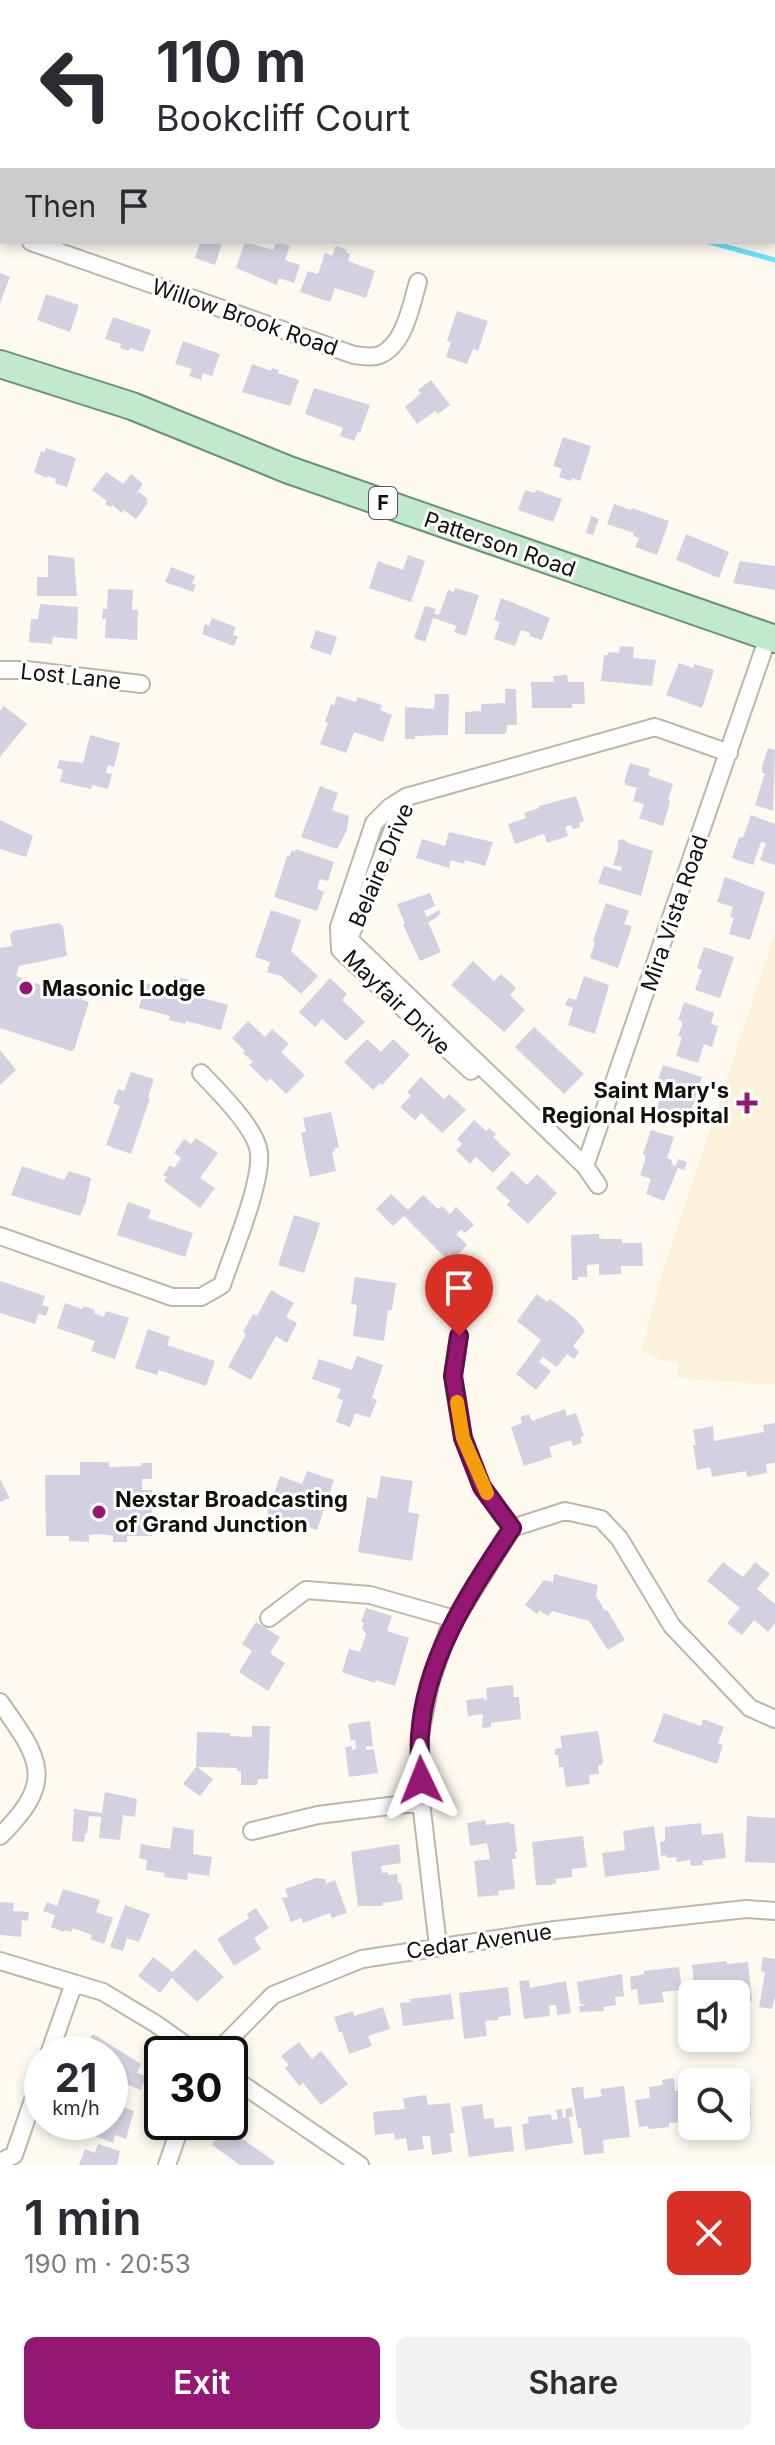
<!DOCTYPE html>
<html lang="en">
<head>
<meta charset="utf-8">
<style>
	body { margin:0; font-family:Inter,sans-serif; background:#f2f2f3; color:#2b2b33; height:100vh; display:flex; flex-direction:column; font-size:30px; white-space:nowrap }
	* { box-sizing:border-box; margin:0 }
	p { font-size:26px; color:#7c7c81 }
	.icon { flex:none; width:44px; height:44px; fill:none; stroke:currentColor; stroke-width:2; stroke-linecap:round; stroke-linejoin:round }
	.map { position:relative; height:2165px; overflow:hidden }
	.sheet { display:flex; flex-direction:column; background:#fff; flex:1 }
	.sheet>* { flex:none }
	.top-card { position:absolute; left:0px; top:0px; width:776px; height:244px; box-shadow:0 4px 12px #0003; background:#fff; color:#2b2b33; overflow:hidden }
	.controls { position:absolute; left:678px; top:1980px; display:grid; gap:16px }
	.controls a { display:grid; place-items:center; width:72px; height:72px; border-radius:12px; background:#fff; box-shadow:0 4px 12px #0003; font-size:40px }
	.speed { position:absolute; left:24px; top:2036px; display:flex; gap:16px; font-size:40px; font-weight:700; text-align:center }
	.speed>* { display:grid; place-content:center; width:104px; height:104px; border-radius:50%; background:#fff; box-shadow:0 4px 12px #0003; line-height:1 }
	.speed small { font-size:20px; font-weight:400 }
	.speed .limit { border:4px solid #111; border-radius:12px; background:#fff; color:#111 }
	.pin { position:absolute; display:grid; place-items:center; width:68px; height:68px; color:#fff; margin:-82px -34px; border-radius:50% 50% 50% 0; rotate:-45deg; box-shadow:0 0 8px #0007 }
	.pin .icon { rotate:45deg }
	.me { position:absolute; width:88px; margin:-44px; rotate:358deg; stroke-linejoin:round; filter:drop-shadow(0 0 6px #0008) }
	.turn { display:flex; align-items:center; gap:28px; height:168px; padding:0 24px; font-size:36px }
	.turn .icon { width:104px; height:104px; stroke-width:2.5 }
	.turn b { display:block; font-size:56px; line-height:68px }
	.then { display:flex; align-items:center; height:76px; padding:0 24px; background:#0003; gap:16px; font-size:30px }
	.round { display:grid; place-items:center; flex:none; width:84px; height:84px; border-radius:12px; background:#f2f2f3 }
	.headline { display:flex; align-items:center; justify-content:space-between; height:136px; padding:0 24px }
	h1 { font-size:48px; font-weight:600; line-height:60px }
	.cta { display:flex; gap:16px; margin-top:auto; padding:16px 24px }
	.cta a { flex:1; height:92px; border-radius:12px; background:#941873; color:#fff; font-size:32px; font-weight:600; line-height:92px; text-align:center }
	.cta a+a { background:#f2f2f3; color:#2b2b33 }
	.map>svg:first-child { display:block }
	.built { fill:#fcf2d9 }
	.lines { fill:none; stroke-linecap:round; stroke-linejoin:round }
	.stream { stroke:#6fe1fd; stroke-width:5 }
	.building { fill:#d5d0e1 }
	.minor-casing { stroke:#beb7a6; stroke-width:20 }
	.primary-casing { stroke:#6a9471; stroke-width:30 }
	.minor { stroke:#fff; stroke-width:16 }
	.primary { stroke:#c1e9cb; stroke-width:26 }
	.route-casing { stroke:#60104b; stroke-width:20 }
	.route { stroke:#941873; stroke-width:14 }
	.slow { stroke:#f59e0b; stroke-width:14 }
	.poi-dot { fill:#941873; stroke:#fff; stroke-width:3 }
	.labels { text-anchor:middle; stroke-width:6; stroke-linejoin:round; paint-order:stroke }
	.shield { fill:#fff; stroke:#5a5854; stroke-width:2 }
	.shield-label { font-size:20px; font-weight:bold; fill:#14110b }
	.street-label { font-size:22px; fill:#14110b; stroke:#fff }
	.poi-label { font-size:22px; font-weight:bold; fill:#14110b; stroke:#fff; text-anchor:start }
</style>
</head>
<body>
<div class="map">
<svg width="775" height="2165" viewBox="0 0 775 2165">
	<rect width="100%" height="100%" fill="#fefaef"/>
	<!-- built -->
	<path class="built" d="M775,933V1385L677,1378L678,1363L662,1361L641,1351L662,1274Z"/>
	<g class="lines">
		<!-- stream -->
		<path class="stream" d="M0,100H2
			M709,242L775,260"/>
	</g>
	<!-- building -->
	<path class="building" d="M200,242L222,244L215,265L195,258Z
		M245,242L273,250L276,242L290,246L285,260L300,265L294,283L279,278L277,285L236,268Z
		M336,246L347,250L346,252L350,254L348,261L375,271L366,298L335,288L330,302L300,292L308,271L318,274L325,253L332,256Z
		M0,273L10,277L0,303Z
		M46,294L79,305L70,332L37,320Z
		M457,311L488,321L478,351L473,349L467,364L446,357L451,342L447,341Z
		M113,317L151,330L143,352L130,348L129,351L120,348L121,344L105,339Z
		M183,341L220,354L212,376L203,373L201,380L189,376L192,369L175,364Z
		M252,364L271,371L272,368L279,370L278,373L299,380L290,406L242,392Z
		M431,380L450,405L438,414L435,411L417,424L405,407L421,393L418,390Z
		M314,388L370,405L360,433L358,432L354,441L340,436L343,428L305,414Z
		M563,437L591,446L580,481L572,478L571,481L559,477L562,469L553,466Z
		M46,448L76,458L67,487L55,483L56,479L48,476L47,478L34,472L41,451L45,452Z
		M106,472L123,484L131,474L143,484L136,494L139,492L148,499L146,501L148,503L136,519L124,510L122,513L112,505L111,507L105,504L107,501L92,490Z
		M525,490L535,493L536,490L562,499L553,522L518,510Z
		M614,504L631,510L632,508L669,521L657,555L635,547L639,538L633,536L634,533L607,524Z
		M591,516L599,519L593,535L586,533Z
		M686,534L729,552L719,578L676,560Z
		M48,555L74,558L77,596H37V577H48Z
		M408,555L425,561L411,602L369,588L378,561L403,570Z
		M740,561L775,566V590L733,583Z
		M171,567L195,576L192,583L196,585L193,592L165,582Z
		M455,588L479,595L466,636L454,632L457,626L433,618L425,642L414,638L425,606L436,609L434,613L439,615L448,590L454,592Z
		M108,589L133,590L132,610H138L137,640L105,638L106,619H102L103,609H107Z
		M501,598L550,618L542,640L529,636L530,633L521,630L515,646L494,639L500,622L494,620Z
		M40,604L78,607L77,639L53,637L52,644L29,642L31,619H38Z
		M212,618L236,627L233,635L238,636L234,646L202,634L205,624L209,626Z
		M316,630L337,637L331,655L310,648Z
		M620,646L634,647L633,658L656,660L652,686L601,681L604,655H608V652L619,653Z
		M679,663L693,668L694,664L714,670L702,708L666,695Z
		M567,675L568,682H584L585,704H572V708H532L531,682H554L553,676Z
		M505,689H516L517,725H507V731L505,734H465V712L481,711V704H485L505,703Z
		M435,694H449L448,735L415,736V739H405V707L434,709Z
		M337,696L356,702L358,697L382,705L380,710L392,715L383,742L354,732L346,753L320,744L328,723L325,722L331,704L334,705Z
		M4,706L27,724L0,757V711Z
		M90,735L120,743L114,767L108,765L106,773L112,774L108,789L92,785L91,789L60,782L63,770L57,768L59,760L83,763Z
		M768,748L775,750L773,811L755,805L765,773H762V767Z
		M630,763L650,769L648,775L653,777L673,784L668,799L670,802L663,826L639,818L644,804L633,801L637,788L626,785L624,782Z
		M320,786L338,793L332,810L349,816L347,830L337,849L301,837Z
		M576,796L584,821L579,823L580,827L573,829L571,825L565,827L568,836L547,843L544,834L515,844L508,824L526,818L524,813L539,808V806Z
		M751,815L775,824V865L760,860L766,843L761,842L753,865L732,858L739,837L742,838L744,835Z
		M0,820L33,836L26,857L0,849Z
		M449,832L493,842L485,866L465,860L464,864L451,860L449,868L416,858L422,839L445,846Z
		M623,839L628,843L653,851L641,896L598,883L604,866L621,871L622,867L613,865L618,849V841Z
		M296,849L334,862L328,881L320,879L317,889L324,892L317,911L274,897L287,856L289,857L292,850L295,852Z
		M725,877L765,892L750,940L729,934L734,918L730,917L733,907L717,902Z
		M430,893L435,906L424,911L427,917L439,910L441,914L438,915V917L428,922L441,952L420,961L403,925L405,924L397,904Z
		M606,903L629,911L624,924L632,926L618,968L590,958L595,942L593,941Z
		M271,910L301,920L291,951L318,976L301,994L281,976L267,972L270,962L255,957Z
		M58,923L63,926L67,956L19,966L16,976L89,1002L74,1050L71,1051L0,1028V948L12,946L10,935L13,931Z
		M704,947L734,957L720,998L695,990L702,970L697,968Z
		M473,961L494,981L501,974L516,988L510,995L525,1010L504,1032L451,985Z
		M174,976L189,980L186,993L228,1005L221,1030L186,1021L185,1024L169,1020L170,1016L139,1008L146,983L171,989Z
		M584,976L609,985L595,1034L568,1025L573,1008L565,1005L568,998L576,1000Z
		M330,978L347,994L342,1000L365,1022L346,1041L322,1019L315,1027L299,1012Z
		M684,1002L714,1013L711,1024L718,1026L712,1047L704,1044L698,1063L676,1056L682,1037L678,1036L682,1025V1021L678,1020Z
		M248,1021L265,1037L272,1029L289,1044L281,1052L305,1075L286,1094L270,1078L267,1082L249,1065L253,1062L243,1053L245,1051L232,1038Z
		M534,1027L584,1074L564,1094L515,1047Z
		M367,1039L381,1052L393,1039L410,1055L382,1085L380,1083L373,1090L344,1062Z
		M0,1050L16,1070L0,1085Z
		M663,1065L702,1077L691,1112L681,1109L676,1124L654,1117L665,1082L658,1080Z
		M131,1072L154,1079L148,1097L150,1098L131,1154L106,1145L120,1106L113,1103L118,1089L124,1091Z
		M421,1077L444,1099L449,1094L466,1110L442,1133L421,1113L415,1120L400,1107L411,1096L407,1092Z
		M331,1112L339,1147L335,1148V1151L332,1152L336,1171L310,1177L301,1133L306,1132L303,1118Z
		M474,1120L486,1131L489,1128L496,1134L493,1137L511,1154L493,1173L476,1157L470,1164L456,1150L462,1144L457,1139Z
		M651,1130L674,1137L667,1158L672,1160L671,1164L676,1166L678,1159L687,1162L684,1170L678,1168L664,1201L646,1194L651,1179L640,1175L645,1160V1155L643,1154Z
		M196,1138L218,1153L200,1178L215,1188L200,1208L164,1181L167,1177L163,1175L170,1165L174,1168L181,1158L174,1153L184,1139L191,1144Z
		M22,1166L64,1180L69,1171L91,1178L86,1202L80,1216L11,1195Z
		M512,1171L527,1185L537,1174L557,1193L528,1224L507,1205L510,1201L496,1188Z
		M391,1194L408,1210L423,1195L438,1209L442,1206L450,1214L456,1207L474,1225L465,1233L461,1230L456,1234L467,1245L450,1263L404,1216L393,1226L376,1209Z
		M128,1202L151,1210L148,1218L193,1233L185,1257L117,1235Z
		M294,1215L320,1223L304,1273L278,1265Z
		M599,1234V1238L603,1239H622V1243H642L643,1266H621V1274L599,1275V1264L587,1265V1277H578V1280H572L571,1235Z
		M355,1277L396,1283L392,1310H388L384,1341L353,1336L357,1305L351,1304Z
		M0,1281L45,1296L42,1305L49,1307L46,1316L38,1314L35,1324L0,1313Z
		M271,1290L294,1303L286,1317L297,1323L287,1343L276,1336L251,1380L228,1367L246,1334L243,1332L253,1314L257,1316Z
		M537,1294L547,1302L550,1299L576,1319L585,1331L573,1346L579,1352L574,1359L567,1354L557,1367L543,1357L539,1362L551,1371L536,1390L516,1374L541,1340L517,1321Z
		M65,1303L82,1309L84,1306L95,1310L94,1313L104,1317L106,1311L129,1318L115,1359L91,1351L95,1341L57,1328Z
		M148,1329L170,1337L167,1345L215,1361L206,1386L159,1370L157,1375L135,1368Z
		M357,1356L383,1365L372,1398L377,1400L370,1418L355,1413L350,1427L336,1422L343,1400L337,1398L341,1389L312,1379L319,1359L352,1370Z
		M565,1409L567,1416L576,1413L584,1436L580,1437L582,1443L573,1446L571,1440L549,1447L552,1457L524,1466L511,1427L522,1423L520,1417L529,1414L532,1421Z
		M775,1423V1463L766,1464L767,1473L747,1477L746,1471L712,1477L710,1467L697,1470L693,1445H696L693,1430L713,1426L714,1441L764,1432L763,1425Z
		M80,1462H109V1467L141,1466V1463H152V1479H142V1490H152V1536H127V1542H113V1536L99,1534L89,1535V1542L69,1541V1536H46L45,1475H80Z
		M307,1471L334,1480L317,1530L267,1514L280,1476L302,1484Z
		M381,1476L413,1481L408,1512L419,1514L412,1561L358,1552L367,1497L377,1499Z
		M0,1479L10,1498L0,1502Z
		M723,1562L743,1577L755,1562L770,1574L757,1589L775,1604V1623L768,1632L754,1620L742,1635L727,1623L740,1608L707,1581Z
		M554,1574L598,1585L596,1596L605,1611L607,1610L625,1640L608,1650L589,1621L552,1611L548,1616L540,1611L537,1614L525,1605L544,1580L553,1582Z
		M366,1608L392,1616L387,1631L409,1638L395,1686L376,1680L375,1683L342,1672L349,1649L360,1652L366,1634L362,1628L364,1623L361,1622Z
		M256,1622L280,1637L270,1653L285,1663L268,1691L239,1672L252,1651L242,1644Z
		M513,1685L514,1697H519L521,1719L491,1723V1727L482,1728L483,1714L468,1716L466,1700L484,1698V1700H487L486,1688Z
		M664,1713L701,1726L703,1719L724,1727L718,1743L723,1745L717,1764L653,1742Z
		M370,1721L373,1746L366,1747V1750L374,1749L378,1773L349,1777L345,1747L352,1746V1750L356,1749L355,1740L351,1741L348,1724Z
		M252,1726H270L268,1779H258L257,1785H241V1771H237V1768L197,1767L213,1779L200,1796L183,1784L196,1767L197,1732L230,1733V1736L252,1737Z
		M598,1731L603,1761L602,1765H598L599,1774L589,1775L590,1784L566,1787L563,1767H559L558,1755H555V1749L562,1748L560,1736Z
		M105,1792L137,1799L135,1817L123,1815L120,1840L99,1838L101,1817L89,1816L87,1834L85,1833L84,1842L72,1841L74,1809L102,1813Z
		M747,1816L775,1818V1863L745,1862Z
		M485,1820L486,1825L509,1822L510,1824H514L517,1852H515L516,1859H512L515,1889L498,1891L499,1895L478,1897L474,1861L490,1859L487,1843L470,1846L467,1823Z
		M701,1823L702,1835L723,1833L726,1858L702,1861L703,1865L691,1866L690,1860L677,1862L676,1857L667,1858L666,1855L661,1856L660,1842L665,1841V1827Z
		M654,1826L660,1870L605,1877L602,1853L625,1850L623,1831Z
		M173,1827L194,1830L193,1854L212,1857L209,1876L188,1873L187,1880L164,1877L165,1873L146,1870L147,1860L139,1858L141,1844L170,1849Z
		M583,1836L587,1867L572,1869V1877L556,1879V1883L550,1885H536L532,1842Z
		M399,1844L401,1863L381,1866L382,1873L388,1872V1875L397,1874L398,1883H401L403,1900L382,1903L383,1906H358L351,1852Z
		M316,1878L325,1879L326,1884L335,1880L347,1913L332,1918L330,1913L303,1923L301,1918L291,1922L282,1898L288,1897L285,1889Z
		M63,1889L100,1900L96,1912L113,1918L104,1944L90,1939L92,1935L73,1928L71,1932L65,1930L64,1932L51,1927L55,1915L43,1911L47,1902L57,1906Z
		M0,1902L14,1903L13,1911L29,1912L28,1921L22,1920L21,1937L0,1935Z
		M125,1905L150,1914L139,1942L127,1938L123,1951L110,1947Z
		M256,1908L269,1928L254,1938L261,1949L234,1966L217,1939L249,1918L247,1914Z
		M195,1949L224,1977L197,2002L172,1978L160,1993L138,1976L153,1957L173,1972Z
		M763,1957L775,1959V1997L772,2009L759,2007L765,1972L761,1971Z
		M726,1961L727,1964L748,1962L752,2001L736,2003V1994L690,1993L688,1983L694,1982L692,1965Z
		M679,1967L682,1990L662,1992L664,2002L639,2005L637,1989L631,1990L630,1977L644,1974V1971Z
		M622,1974L624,1996L615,1997L616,2005L603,2007L604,2011L580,2012L579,2006L586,2005L580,2004L577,1982Z
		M529,1980L530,1988L566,1981L571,2013L557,2015L556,2005L549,2006L550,2016L524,2019L519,1981Z
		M508,1987L511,2015L498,2017V2020L485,2021L487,2036L464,2039L459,1993Z
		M451,1994L454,2019L403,2026L400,2003L411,2002L410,1999Z
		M383,2007L390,2029L368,2036L372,2046L349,2054L342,2032H339L334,2017L353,2011L354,2016Z
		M93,2034L141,2064L137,2073L146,2076L141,2090L123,2083L121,2086L110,2078V2054H84L81,2052Z
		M299,2042L312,2059L321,2051L348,2084L321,2105L303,2083L299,2086L285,2068L289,2065L281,2056Z
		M674,2078L675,2091L686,2089L689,2111L679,2112L681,2122L669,2123V2127L649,2129L648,2126L639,2127L635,2100L650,2098L649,2087L663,2085L662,2080Z
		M624,2086L630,2137L603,2140L604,2153L584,2155L581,2128H578L571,2088L583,2087L584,2099L602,2096L600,2089Z
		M426,2095L428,2105L450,2103L454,2133H450L452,2152L432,2155L430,2136H422L424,2149L408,2151L406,2138L395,2140L394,2133L375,2135L373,2112L405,2109L403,2098Z
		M736,2096L750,2097L751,2117H740V2121H736Z
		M111,2103L134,2111L126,2139L115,2135L113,2143L95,2136L98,2127L102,2129L105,2122H110Z
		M482,2104L484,2119L493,2118L495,2128L511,2126L514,2151L469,2157L461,2107Z
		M572,2108L573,2117H569L573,2143L525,2150L522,2124L529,2123L528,2117L551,2114L552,2120L558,2119L556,2110L562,2109L563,2118H566L565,2109Z
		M226,2127L275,2162L273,2165H240L212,2145Z
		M98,2144L120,2151L117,2165H79L85,2149L95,2153Z"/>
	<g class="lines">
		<defs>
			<path id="minor" d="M476,0L482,2
				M70,2L76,0
				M518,2L520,0
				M0,13L2,12
				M0,231L2,232
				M31,242L354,355C363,356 373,358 380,355C405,344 411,305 418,282
				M0,670H27L141,684
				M406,797L390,807L374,823L339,927L340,950L471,1071
				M585,1166L768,637
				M598,1185L585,1166L349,939L406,797L655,727L729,753
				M0,1236L172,1297H201L222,1285C232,1254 262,1184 259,1153C257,1129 218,1091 201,1073
				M459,1336L453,1376L463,1438L482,1487L512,1528
				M512,1528L565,1511L601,1519L619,1538L672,1626L750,1708L775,1719
				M269,1618L306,1590L370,1595L455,1619
				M0,1702C41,1760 56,1781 0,1836
				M252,1831L318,1815L421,1802
				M438,1946L421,1802L420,1735L430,1684L448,1631L512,1528
				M0,1961L103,1992L156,2024L198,2054
				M49,2054L74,1983
				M215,2054L273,1995L362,1959L555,1930L746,1909L775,1911
				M230,2076L360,2165
				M0,2162L14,2155L42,2074
				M167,2165L182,2122"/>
			<path id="primary" d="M0,364L132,406L289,470L775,639"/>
		</defs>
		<!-- minor casing -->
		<use href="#minor" class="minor-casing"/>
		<!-- primary casing -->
		<use href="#primary" class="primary-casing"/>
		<!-- minor -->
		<use href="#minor" class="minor"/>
		<!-- primary -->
		<use href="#primary" class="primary"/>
	</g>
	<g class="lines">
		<defs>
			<path id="route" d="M421,1780C420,1765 419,1750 420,1736C425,1657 470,1592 512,1528L482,1487L463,1438L453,1376L459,1336"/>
		</defs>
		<!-- route casing -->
		<use href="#route" class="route-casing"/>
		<!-- route -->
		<use href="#route" class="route"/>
		<!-- slow -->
		<path class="slow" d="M457,1402L463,1438L487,1493"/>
	</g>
	<!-- markers -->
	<g class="poi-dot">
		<circle cx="26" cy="988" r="8"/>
		<path d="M743 1091h8v8h8v8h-8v8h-8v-8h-8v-8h8z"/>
		<circle cx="99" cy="1512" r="8"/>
	</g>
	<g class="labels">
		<!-- shield labels -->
		<rect class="shield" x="369" y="487" width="28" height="32" rx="6"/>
		<g class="shield-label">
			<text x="383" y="510">F</text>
		</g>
		<!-- street labels -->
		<g class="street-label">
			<text transform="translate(245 317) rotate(19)" y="8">Willow Brook Road</text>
			<text transform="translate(500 544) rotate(19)" y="8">Patterson Road</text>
			<text transform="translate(71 676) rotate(6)" y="8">Lost Lane</text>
			<text transform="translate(381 865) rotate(-67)" y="8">Belaire Drive</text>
			<text transform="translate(674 913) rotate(-71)" y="8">Mira Vista Road</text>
			<text transform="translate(397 1002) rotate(44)" y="8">Mayfair Drive</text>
			<text transform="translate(479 1941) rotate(-8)" y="8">Cedar Avenue</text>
		</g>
		<!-- poi labels -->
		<g class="poi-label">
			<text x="42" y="996">Masonic Lodge</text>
			<text x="729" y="1098" text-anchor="end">Saint Mary's<tspan x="729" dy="25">Regional Hospital</tspan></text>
			<text x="115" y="1507">Nexstar Broadcasting<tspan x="115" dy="25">of Grand Junction</tspan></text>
		</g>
	</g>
</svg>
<div class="controls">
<a><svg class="icon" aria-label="sound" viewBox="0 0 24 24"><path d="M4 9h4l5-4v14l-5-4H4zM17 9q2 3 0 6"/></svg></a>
<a><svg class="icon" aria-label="search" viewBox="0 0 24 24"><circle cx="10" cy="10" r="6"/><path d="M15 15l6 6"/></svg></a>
</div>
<div class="speed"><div>21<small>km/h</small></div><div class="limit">30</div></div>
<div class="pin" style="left:459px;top:1336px;background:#d93025"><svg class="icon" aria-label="arrive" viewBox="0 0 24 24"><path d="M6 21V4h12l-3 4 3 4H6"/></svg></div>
<svg class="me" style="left:421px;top:1780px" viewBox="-20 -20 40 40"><path d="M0-17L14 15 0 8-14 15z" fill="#941873" stroke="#fff" stroke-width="4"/></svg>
<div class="top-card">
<div class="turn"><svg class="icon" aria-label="left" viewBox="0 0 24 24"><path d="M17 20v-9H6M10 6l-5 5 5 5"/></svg><div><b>110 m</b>Bookcliff Court</div></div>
<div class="then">Then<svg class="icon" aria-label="arrive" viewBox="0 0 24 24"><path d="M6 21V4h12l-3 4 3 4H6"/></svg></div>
</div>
</div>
<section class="sheet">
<div class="headline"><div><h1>1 min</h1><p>190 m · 20:53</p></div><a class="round" style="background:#d93025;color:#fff"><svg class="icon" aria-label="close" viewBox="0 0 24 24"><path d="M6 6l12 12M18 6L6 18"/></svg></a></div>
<div class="cta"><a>Exit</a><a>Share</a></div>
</section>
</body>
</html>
